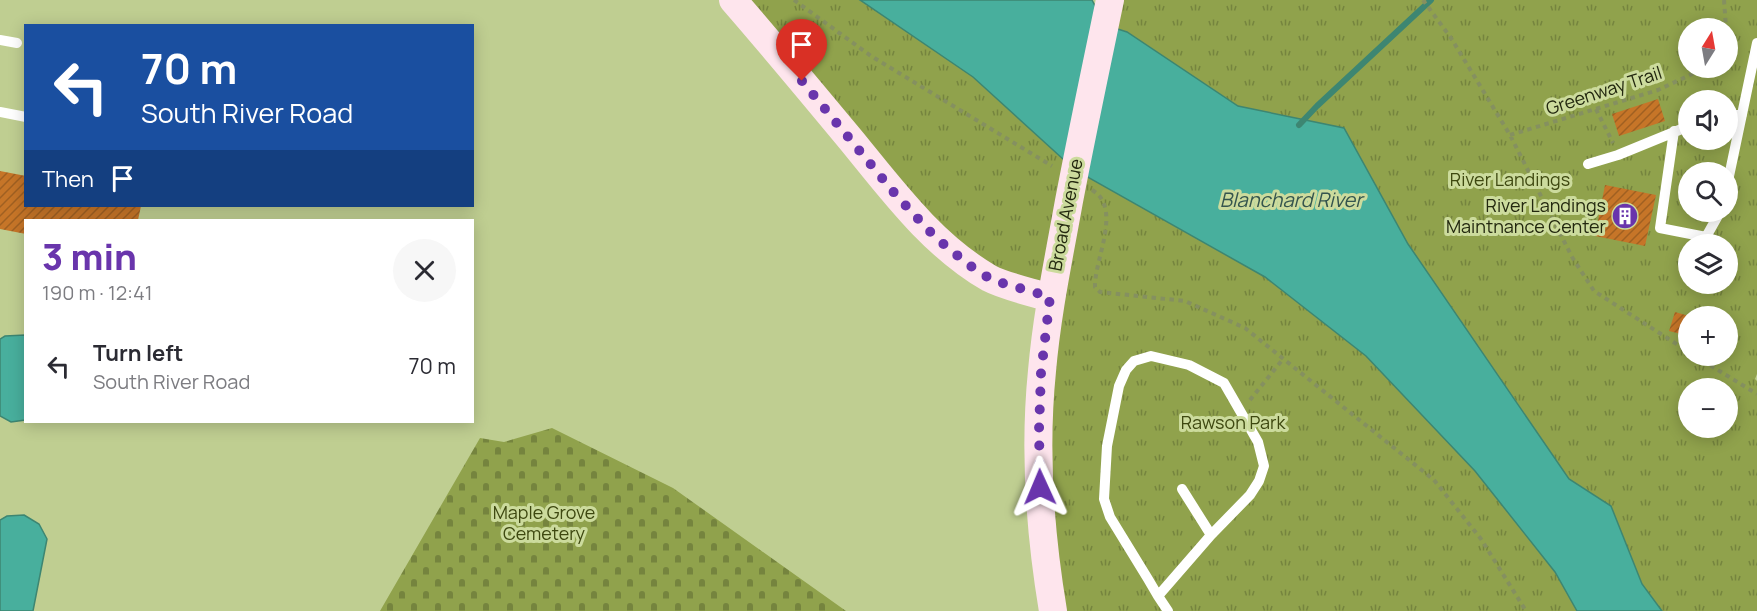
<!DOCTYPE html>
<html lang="en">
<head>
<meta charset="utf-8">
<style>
	body { margin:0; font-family:Manrope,sans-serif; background:#f7f7f7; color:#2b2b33; height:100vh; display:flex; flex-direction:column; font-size:22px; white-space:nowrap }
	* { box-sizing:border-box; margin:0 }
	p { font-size:20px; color:#7c7c81 }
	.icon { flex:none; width:33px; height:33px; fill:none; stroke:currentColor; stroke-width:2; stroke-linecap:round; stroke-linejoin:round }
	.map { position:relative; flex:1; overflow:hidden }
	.details { position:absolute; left:24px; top:219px; width:450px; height:204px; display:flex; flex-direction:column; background:#fff; border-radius:0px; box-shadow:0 3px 15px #0003 }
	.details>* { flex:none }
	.top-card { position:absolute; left:24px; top:24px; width:450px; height:183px; border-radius:0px; box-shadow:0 3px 15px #0003; background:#1a4fa0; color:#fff; overflow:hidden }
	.needle { width:39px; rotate:11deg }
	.tools { position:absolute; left:1678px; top:18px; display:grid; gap:12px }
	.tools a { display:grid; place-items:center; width:60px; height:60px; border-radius:50%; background:#fff; box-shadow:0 3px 15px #0003; font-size:30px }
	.pin { position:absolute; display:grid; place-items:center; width:51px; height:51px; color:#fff; margin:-62px -26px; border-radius:50% 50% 50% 0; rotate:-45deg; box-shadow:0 0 6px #0007 }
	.pin .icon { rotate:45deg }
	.me { position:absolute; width:66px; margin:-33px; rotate:359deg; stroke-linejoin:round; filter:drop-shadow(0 0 4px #0008) }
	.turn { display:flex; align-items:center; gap:21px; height:126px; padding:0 18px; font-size:27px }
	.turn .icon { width:78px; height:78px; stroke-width:2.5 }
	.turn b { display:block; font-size:42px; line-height:51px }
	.then { display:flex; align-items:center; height:57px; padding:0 18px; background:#0003; gap:12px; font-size:22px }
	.round { display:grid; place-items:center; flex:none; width:63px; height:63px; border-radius:32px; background:#f7f7f7 }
	.headline { display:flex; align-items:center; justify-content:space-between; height:102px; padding:0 18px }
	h1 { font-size:36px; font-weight:800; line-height:45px; color:#6935ac }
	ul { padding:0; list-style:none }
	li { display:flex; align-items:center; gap:18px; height:90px; padding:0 18px }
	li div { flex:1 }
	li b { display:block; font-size:22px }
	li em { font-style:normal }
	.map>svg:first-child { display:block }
	.cemetery { fill:url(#cemetery-stones) }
	.park { fill:url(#park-tufts); fill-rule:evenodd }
	.water { fill:#48af9d; stroke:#3d8672; stroke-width:1.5 }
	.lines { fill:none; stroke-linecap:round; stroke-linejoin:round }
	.stream { stroke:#3d8672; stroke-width:6 }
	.building { fill:url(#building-hatch) }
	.path { stroke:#859060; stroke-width:4; stroke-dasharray:4.5 4.5; stroke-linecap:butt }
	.lane { stroke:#fff; stroke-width:10 }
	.secondary { stroke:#fee5ed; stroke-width:28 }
	.route { stroke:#6935ac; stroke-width:10; stroke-dasharray:0 18 }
	.labels { text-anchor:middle; stroke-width:6; stroke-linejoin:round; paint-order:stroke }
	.street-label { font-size:18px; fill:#23280f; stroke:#ccdb9d }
	.park-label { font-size:18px; fill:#3e4810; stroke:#ccdb9d }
	.poi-label { font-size:18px; fill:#23280f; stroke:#ccdb9d; text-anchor:end }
	.water-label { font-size:20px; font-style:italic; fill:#35554e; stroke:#ccdb9d }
</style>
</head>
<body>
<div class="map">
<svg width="1757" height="611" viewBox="0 0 1757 611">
	<defs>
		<pattern id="cemetery-stones" width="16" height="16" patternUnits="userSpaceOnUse" patternTransform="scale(1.5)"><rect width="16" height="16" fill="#90a24c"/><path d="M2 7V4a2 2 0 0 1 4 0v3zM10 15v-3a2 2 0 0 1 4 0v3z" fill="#75843e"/></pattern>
		<pattern id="park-tufts" width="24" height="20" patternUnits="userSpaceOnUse" patternTransform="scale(1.5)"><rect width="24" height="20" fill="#90a24c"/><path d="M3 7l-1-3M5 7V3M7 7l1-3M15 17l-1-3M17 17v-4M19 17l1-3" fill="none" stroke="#75843e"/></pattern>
		<pattern id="building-hatch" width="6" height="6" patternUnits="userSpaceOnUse" patternTransform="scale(1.5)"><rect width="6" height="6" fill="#c67528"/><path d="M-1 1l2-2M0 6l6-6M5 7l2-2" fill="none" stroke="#a06021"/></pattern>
	</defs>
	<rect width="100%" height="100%" fill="#bfce91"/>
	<!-- cemetery -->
	<path class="cemetery" d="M552,428L673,488L846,611H380L480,438L504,442Z"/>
	<!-- park -->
	<path class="park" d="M732,0H989L1095,69L1110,0H1757V374L1755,379L1757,381V611H1056L1042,530L1050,298L992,280ZM1689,28H1728V68H1689ZM1689,100H1728V140H1689ZM1689,172H1728V212H1689ZM1689,244H1728V284H1689ZM1689,316H1728V356H1689ZM1689,388H1728V428H1689Z"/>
	<!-- water -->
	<path class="water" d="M860,0H1092L1105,25L1127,32L1238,106L1344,128L1408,244L1569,479L1611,506L1642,584L1662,611H1577L1555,572L1475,471L1366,356L1265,277L1075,170L973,77Z
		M25,335V420L11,422L0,416V339L5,336Z
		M24,515L39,524L47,539L33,611H0V520L7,516Z"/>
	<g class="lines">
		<!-- stream -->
		<path class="stream" d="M1299,125L1317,106L1431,0"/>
	</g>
	<!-- building -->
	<path class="building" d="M1658,99L1665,121L1619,136L1612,114Z
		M0,171L26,176V206H141L138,220H26V234L0,229Z
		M1605,185L1656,195L1645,246L1595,236Z
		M1675,312L1689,316V336L1669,331Z"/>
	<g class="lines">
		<!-- path -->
		<path class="path" d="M794,0L871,56L1052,166
			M1423,0L1451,38L1510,135L1572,257L1594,291L1689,352
			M1724,0L1726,28
			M1596,109L1613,143
			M1510,135L1658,90L1705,68
			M1092,190C1123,208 1094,260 1095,287L1100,292L1185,301L1245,328L1434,480L1481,539L1526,611
			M1695,356L1757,394
			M1250,400L1283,359"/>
		<!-- lane -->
		<path class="lane" d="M0,40L17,43
			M0,112L26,117
			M1728,115H1742
			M1674,131L1660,228L1706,237L1720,212
			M1588,164L1618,155L1689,126
			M1728,181L1757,43
			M1182,489L1211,535
			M1158,596L1211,535L1250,495L1259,481L1264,466L1258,442L1224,383L1189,365L1151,356L1134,361L1126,370L1119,386L1107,446L1104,499L1110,517L1148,579L1158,596L1168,611"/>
		<!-- secondary -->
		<path class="secondary" d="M733,0C773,46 812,93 851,140C892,190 932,245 989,278C1006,287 1032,292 1050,298
			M1053,611C1040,533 1034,450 1042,371C1047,313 1059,257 1069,201C1082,133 1096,67 1110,0"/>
	</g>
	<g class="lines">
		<!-- route -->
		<path class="route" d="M802,81L896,195L935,237L969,265L992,280L1050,297L1041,373L1039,430L1040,487"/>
	</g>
	<!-- icons -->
	<defs>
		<symbol id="building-disc" viewBox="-11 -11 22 22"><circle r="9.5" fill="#6935ac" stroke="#ccdb9d"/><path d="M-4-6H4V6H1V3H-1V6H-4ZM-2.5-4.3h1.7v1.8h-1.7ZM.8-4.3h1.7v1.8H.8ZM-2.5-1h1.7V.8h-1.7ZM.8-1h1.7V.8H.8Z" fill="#fff"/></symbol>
	</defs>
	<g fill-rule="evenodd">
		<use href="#building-disc" x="1610" y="201" width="30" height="30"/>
	</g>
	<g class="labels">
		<!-- street labels -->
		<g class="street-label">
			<text transform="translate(1604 91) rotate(-18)" y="6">Greenway Trail</text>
			<text transform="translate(1066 215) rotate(-79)" y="6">Broad Avenue</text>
		</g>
		<!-- park labels -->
		<g class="park-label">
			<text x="1510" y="186">River Landings</text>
			<text x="1233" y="429">Rawson Park</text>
			<text x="544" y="519">Maple Grove<tspan x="544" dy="21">Cemetery</tspan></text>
		</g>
		<!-- poi labels -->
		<g class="poi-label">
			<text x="1606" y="212">River Landings<tspan x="1606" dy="21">Maintnance Center</tspan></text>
		</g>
		<!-- water labels -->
		<g class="water-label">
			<text x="1291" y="207">Blanchard River</text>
		</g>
	</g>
</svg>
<div class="tools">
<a><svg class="needle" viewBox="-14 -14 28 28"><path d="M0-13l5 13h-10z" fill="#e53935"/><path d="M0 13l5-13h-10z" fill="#7c7c81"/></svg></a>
<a><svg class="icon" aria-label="sound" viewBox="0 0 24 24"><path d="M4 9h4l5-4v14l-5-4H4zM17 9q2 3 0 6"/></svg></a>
<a><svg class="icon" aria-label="search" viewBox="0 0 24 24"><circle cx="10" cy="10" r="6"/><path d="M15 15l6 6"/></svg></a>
<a><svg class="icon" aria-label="layers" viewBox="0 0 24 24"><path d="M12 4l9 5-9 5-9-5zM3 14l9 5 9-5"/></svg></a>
<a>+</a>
<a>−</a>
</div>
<div class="pin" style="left:802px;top:81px;background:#d93025"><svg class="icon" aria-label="arrive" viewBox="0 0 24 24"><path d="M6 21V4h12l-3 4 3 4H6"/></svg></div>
<svg class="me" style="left:1040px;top:487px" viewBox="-20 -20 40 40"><path d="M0-17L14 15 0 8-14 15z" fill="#6935ac" stroke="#fff" stroke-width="4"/></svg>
<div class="top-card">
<div class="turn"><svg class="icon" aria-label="left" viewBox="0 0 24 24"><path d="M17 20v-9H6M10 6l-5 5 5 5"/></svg><div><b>70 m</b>South River Road</div></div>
<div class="then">Then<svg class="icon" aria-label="arrive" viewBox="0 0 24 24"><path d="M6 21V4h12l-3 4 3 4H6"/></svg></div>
</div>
<section class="details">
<div class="headline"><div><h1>3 min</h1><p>190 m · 12:41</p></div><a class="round"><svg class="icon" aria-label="close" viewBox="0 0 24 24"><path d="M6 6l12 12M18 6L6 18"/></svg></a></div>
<ul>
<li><svg class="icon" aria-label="left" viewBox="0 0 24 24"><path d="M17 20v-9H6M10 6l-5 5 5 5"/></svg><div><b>Turn left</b><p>South River Road</p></div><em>70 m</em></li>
</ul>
</section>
</div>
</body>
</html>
